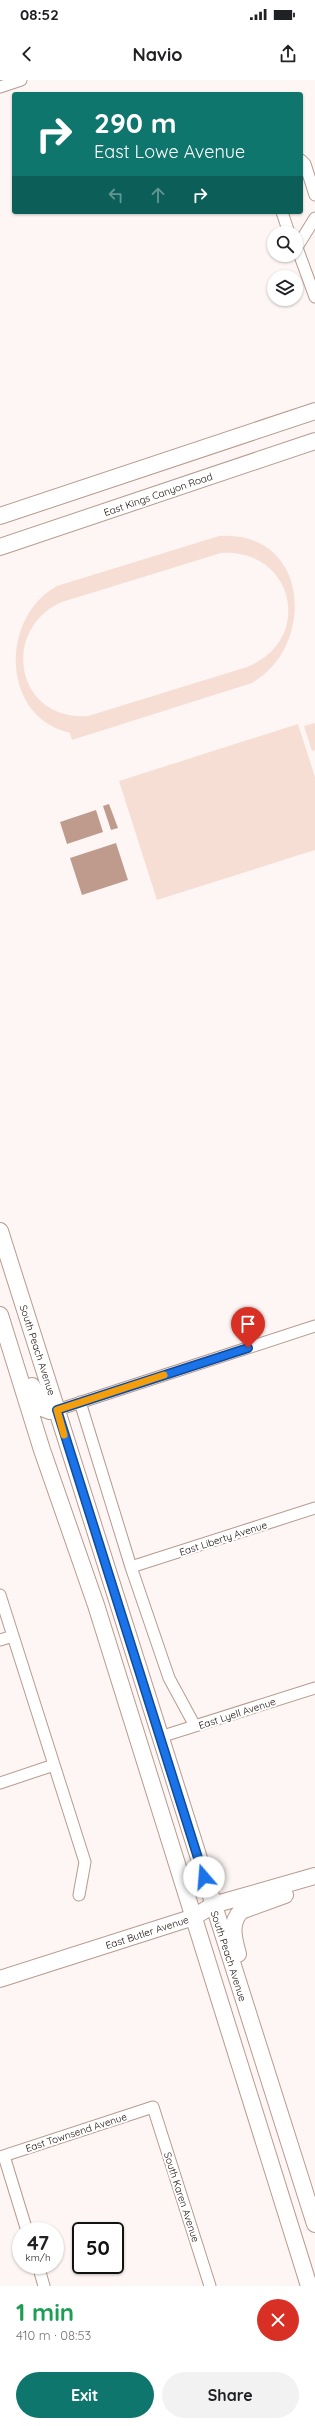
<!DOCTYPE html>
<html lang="en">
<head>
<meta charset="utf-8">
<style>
	body { margin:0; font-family:Quicksand,sans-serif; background:#f2f2f2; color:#202124; height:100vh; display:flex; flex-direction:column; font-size:15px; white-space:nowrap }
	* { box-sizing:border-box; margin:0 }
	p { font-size:13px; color:#757577 }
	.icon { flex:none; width:22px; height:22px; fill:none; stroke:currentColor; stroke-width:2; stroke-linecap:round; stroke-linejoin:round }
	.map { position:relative; height:2206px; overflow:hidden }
	.drawer { display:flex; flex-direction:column; background:#fff; flex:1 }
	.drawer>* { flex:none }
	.top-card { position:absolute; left:12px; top:12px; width:291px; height:122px; border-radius:4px; box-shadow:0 1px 3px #0004; background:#0f766e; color:#fff; overflow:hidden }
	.controls { position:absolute; left:267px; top:146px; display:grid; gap:8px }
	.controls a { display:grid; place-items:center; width:36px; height:36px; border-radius:50%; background:#fff; box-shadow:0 1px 3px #0004; font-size:20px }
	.speed { position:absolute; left:12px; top:2142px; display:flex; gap:8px; font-size:20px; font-weight:700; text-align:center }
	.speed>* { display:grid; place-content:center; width:52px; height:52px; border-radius:50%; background:#fff; box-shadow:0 1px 3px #0004; line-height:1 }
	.speed small { font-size:10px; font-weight:400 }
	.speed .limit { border:2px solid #111; border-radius:6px; background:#fff; color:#111 }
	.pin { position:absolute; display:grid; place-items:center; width:34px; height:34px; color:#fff; margin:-41px -17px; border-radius:50% 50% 50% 0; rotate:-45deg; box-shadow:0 0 4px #0007 }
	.pin .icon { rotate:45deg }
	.me { position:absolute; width:44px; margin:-22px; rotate:342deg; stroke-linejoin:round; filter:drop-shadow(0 0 3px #0008) }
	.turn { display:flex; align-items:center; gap:14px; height:84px; padding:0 16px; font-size:18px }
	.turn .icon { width:52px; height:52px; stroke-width:2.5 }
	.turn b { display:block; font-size:28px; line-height:34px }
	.lanes { display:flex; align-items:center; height:38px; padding:0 16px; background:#0003; justify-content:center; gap:20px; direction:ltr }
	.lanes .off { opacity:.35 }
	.round { display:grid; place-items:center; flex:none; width:42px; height:42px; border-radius:21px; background:#f2f2f2 }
	.summary { display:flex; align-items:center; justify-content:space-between; height:68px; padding:0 16px }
	h1 { font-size:24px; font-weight:800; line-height:30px; color:#1e9e55 }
	.action { display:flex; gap:8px; margin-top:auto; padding:8px 16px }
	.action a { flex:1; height:46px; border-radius:24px; background:#0f766e; color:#fff; font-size:16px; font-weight:800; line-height:46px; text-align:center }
	.action a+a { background:#f2f2f2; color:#202124 }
	.status { display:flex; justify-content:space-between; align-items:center; height:28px; padding:0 20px; background:#fff; direction:ltr }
	.status svg { height:11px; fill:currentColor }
	header { display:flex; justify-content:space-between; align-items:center; height:52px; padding:0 16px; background:#fff; font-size:18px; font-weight:800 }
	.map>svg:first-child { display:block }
	.green { fill:#f7ded5; fill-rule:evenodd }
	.water { fill:#bf9b8d }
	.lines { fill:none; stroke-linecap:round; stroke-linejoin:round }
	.street-casing { stroke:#b89a8e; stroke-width:13 }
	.secondary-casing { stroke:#b89a8e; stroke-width:18 }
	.street { stroke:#fff; stroke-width:11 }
	.secondary { stroke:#fff; stroke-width:16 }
	.route-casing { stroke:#114b97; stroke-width:10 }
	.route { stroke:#1a73e8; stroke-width:7 }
	.slow { stroke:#f59e0b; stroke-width:7 }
	.labels { text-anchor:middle; stroke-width:4; stroke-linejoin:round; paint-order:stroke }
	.street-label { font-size:10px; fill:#150a07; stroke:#fff }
</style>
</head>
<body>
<div class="status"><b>08:52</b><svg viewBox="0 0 49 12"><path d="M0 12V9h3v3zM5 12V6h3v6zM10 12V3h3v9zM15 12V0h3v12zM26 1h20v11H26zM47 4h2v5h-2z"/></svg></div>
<header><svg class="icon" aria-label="back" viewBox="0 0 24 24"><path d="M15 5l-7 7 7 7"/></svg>Navio<svg class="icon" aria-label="share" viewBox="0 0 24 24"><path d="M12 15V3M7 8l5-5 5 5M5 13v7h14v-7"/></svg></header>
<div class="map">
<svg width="315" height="2206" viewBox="0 0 315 2206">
	<rect width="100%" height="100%" fill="#fdf6f4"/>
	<!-- green -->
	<path class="green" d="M219,456C312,450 315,568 252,603L72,660L70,653C0,637 0,537 57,506ZM221,473C294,468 315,560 247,587L88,636C15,641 0,549 62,522Z
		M315,643V670L312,671L304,646Z
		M298,644L315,697V770L157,820L119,701Z"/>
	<!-- water -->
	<path class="water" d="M109,724L118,748L111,750L103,726Z
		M96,730L103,752L67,764L60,742Z
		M116,763L128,800L82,815L70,778Z"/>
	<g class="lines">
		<defs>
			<path id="street" d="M0,7L21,0
				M301,80L305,84L315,115
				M282,132L289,153
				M296,165L315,217
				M297,167L315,138
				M80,1322L131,1487L169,1598L195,1646
				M57,1330L315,1246
				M131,1487L315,1428
				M0,1515L85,1782L79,1815
				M0,1560L13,1556
				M160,1657L315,1608
				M0,1703L54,1685
				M4,2076L27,2151
				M0,2077L153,2027L210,2206
				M38,2185L44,2206"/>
			<path id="secondary" d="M0,436L315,331
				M0,467L315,361
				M0,1151L315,2144
				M0,1235L42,1370L96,1525L309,2206
				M32,1306L42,1328L50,1331L57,1330
				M238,1874C234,1859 229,1844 241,1831L285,1815
				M0,1899L194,1837L213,1825L315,1796"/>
		</defs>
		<!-- street casing -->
		<use href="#street" class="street-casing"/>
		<!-- secondary casing -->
		<use href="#secondary" class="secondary-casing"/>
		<!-- street -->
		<use href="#street" class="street"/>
		<!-- secondary -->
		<use href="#secondary" class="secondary"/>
	</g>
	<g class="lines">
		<defs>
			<path id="route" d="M204,1797L57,1330L248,1268"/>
		</defs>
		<!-- route casing -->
		<use href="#route" class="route-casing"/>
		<!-- route -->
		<use href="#route" class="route"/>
		<!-- slow -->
		<path class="slow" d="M64,1355L57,1330L164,1295"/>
	</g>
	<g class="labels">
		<!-- street labels -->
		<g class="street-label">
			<text transform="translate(158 414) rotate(-19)" y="4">East Kings Canyon Road</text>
			<text transform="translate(38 1270) rotate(72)" y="4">South Peach Avenue</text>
			<text transform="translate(223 1458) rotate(-18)" y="4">East Liberty Avenue</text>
			<text transform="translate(237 1633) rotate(-18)" y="4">East Lyell Avenue</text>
			<text transform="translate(147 1852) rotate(-18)" y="4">East Butler Avenue</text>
			<text transform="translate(229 1876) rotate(72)" y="4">South Peach Avenue</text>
			<text transform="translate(76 2052) rotate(-18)" y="4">East Townsend Avenue</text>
			<text transform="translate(182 2117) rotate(72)" y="4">South Karen Avenue</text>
		</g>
	</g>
</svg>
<div class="controls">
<a><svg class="icon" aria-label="search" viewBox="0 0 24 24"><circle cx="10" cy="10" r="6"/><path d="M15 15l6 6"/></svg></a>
<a><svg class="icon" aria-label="layers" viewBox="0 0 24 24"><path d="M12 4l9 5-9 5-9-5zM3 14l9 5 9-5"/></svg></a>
</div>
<div class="speed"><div>47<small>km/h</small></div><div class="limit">50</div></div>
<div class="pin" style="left:248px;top:1268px;background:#d93025"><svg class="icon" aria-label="arrive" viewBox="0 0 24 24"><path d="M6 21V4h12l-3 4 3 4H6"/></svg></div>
<svg class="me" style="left:204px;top:1797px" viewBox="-20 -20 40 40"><circle r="19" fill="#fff"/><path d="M0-13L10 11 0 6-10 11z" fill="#1a73e8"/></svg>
<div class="top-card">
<div class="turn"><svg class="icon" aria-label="right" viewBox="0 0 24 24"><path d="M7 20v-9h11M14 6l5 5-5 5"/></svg><div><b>290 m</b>East Lowe Avenue</div></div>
<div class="lanes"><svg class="icon off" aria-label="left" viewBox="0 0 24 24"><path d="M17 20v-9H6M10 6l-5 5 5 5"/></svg><svg class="icon off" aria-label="ahead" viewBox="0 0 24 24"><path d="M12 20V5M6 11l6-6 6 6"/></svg><svg class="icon" aria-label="right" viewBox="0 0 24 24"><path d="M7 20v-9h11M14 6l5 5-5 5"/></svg></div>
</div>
</div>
<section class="drawer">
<div class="summary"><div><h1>1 min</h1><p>410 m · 08:53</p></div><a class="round" style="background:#d93025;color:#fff"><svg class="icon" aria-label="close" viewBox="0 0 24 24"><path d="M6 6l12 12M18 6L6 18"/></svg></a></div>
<div class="action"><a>Exit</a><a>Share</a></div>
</section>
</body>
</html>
